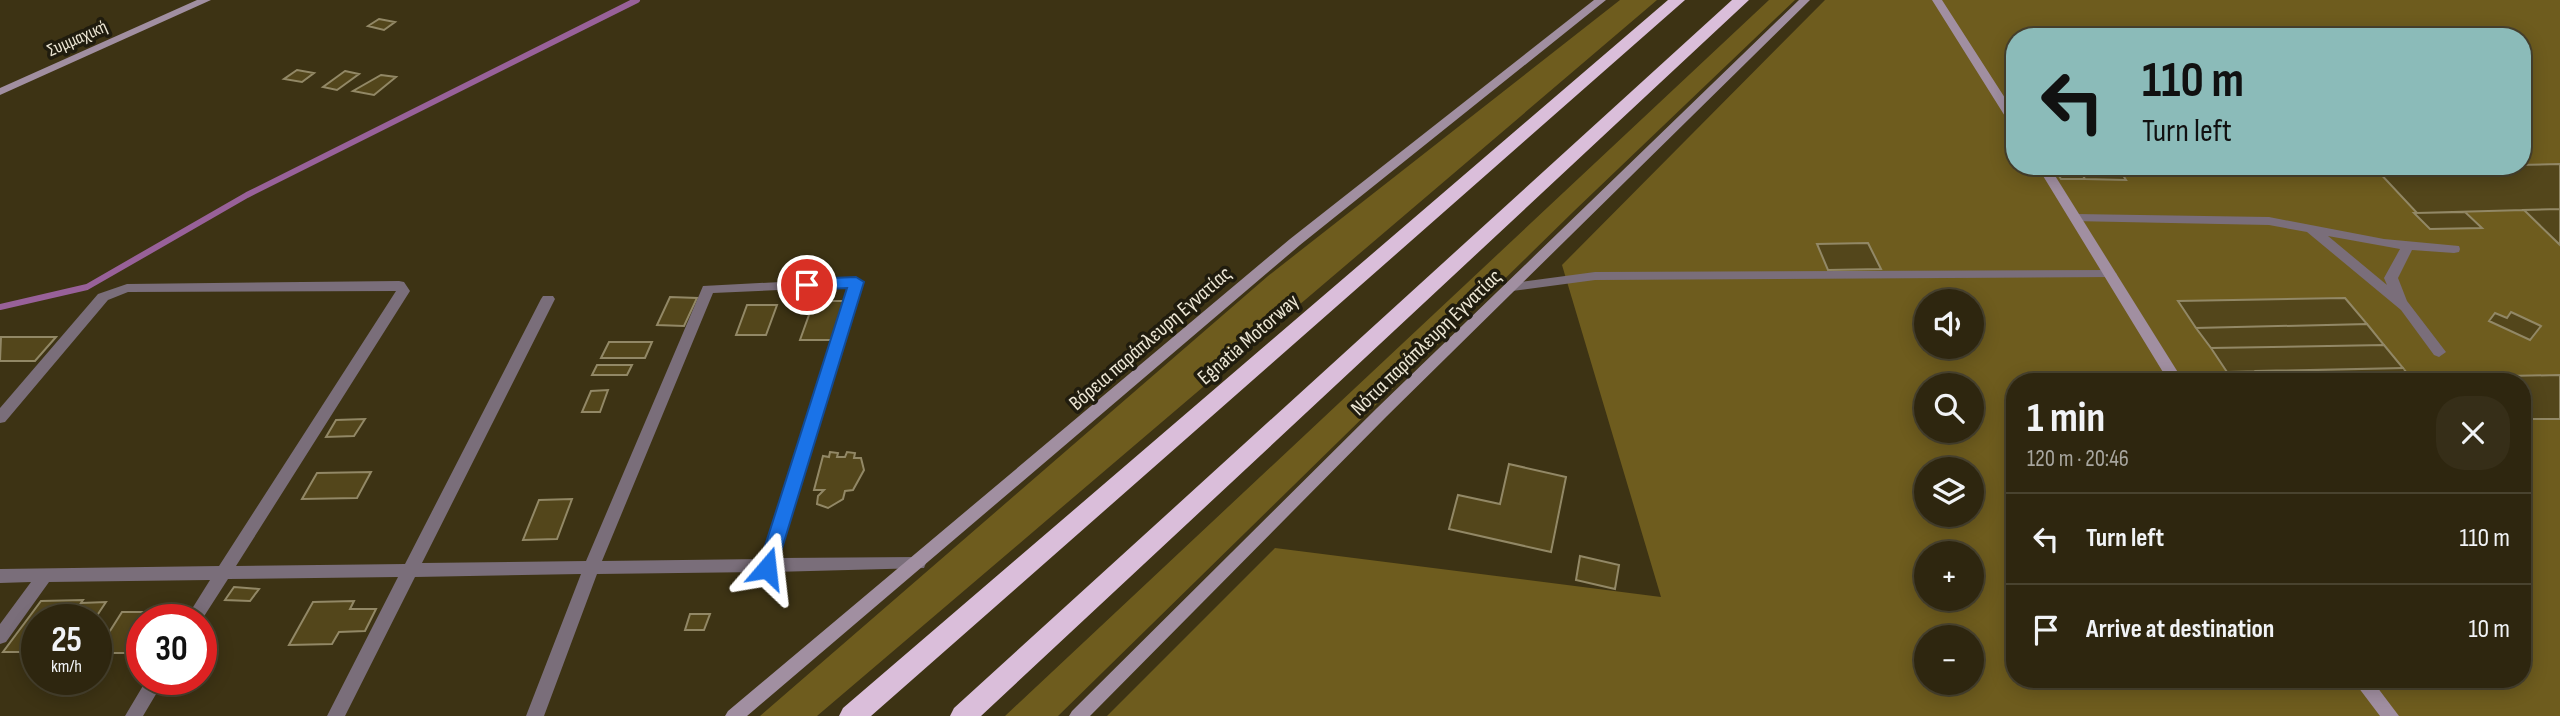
<!DOCTYPE html>
<html lang="en">
<head>
<meta charset="utf-8">
<style>
	body { margin:0; font-family:"Sofia Sans Condensed",sans-serif; background:#362e18; color:#f1f3f6; height:100vh; display:flex; flex-direction:column; font-size:26px; white-space:nowrap }
	* { box-sizing:border-box; margin:0 }
	p { font-size:23px; color:#a7a59e }
	.icon { flex:none; width:38px; height:38px; fill:none; stroke:currentColor; stroke-width:2; stroke-linecap:round; stroke-linejoin:round }
	.map { position:relative; flex:1; overflow:hidden }
	.side { position:absolute; left:2006px; top:373px; width:525px; height:315px; display:flex; flex-direction:column; background:#2e260f; border-radius:28px; box-shadow:0 4px 18px #0003,0 0 0 2px #49432f }
	.side>* { flex:none }
	.guide { position:absolute; left:2006px; top:28px; width:525px; height:147px; border-radius:28px; box-shadow:0 4px 18px #0003,0 0 0 2px #49432f; background:#8bbbb9; color:#111; overflow:hidden }
	.tools { position:absolute; left:1914px; top:289px; display:grid; gap:14px }
	.tools a { display:grid; place-items:center; width:70px; height:70px; border-radius:50%; background:#2e260f; box-shadow:0 4px 18px #0003,0 0 0 2px #49432f; font-size:35px }
	.speed { position:absolute; left:21px; top:604px; display:flex; gap:14px; font-size:35px; font-weight:700; text-align:center }
	.speed>* { display:grid; place-content:center; width:91px; height:91px; border-radius:50%; background:#2e260f; box-shadow:0 4px 18px #0003,0 0 0 2px #49432f; line-height:1 }
	.speed small { font-size:18px; font-weight:400 }
	.speed .limit { border:10px solid #d22; background:#fff; color:#111 }
	.pin { position:absolute; display:grid; place-items:center; width:60px; height:60px; color:#fff; margin:-30px; border:4px solid #fff; border-radius:50%; box-shadow:0 2px 7px #0007 }
	.me { position:absolute; width:77px; margin:-38px; rotate:17deg; stroke-linejoin:round; filter:drop-shadow(0 0 5px #0008) }
	.turn { display:flex; align-items:center; gap:24px; height:147px; padding:0 21px; font-size:32px }
	.turn .icon { width:91px; height:91px; stroke-width:2.5 }
	.turn b { display:block; font-size:49px; line-height:60px }
	.round { display:grid; place-items:center; flex:none; width:74px; height:74px; border-radius:28px; background:#362e18 }
	.overview { display:flex; align-items:center; justify-content:space-between; height:119px; padding:0 21px }
	h1 { font-size:42px; font-weight:700; line-height:52px }
	ul { padding:0; list-style:none }
	li { display:flex; align-items:center; gap:21px; height:91px; padding:0 21px; border-top:2px solid #49432f }
	li div { flex:1 }
	li b { display:block; font-size:26px }
	li em { font-style:normal }
	.map>svg:first-child { display:block }
	.green { fill:#6e5c1e; fill-rule:evenodd }
	.lines { fill:none; stroke-linecap:round; stroke-linejoin:round }
	.stream { stroke:#986199; stroke-width:6 }
	.building { fill:#53461b; stroke:#928866; stroke-width:2 }
	.lane { fill:#7a6e7a; fill-rule:evenodd }
	.street { fill:#7a6e7a; fill-rule:evenodd }
	.secondary { fill:#a18fa1; fill-rule:evenodd }
	.highway { fill:#dabeda; fill-rule:evenodd }
	.route { fill:#1a73e8; stroke:#114b97; stroke-width:2 }
	.labels { text-anchor:middle; stroke-width:7; stroke-linejoin:round; paint-order:stroke }
	.far-street-label { font-size:18px; fill:#ece6d4; stroke:#201c0e }
	.street-label { font-size:21px; fill:#ece6d4; stroke:#201c0e }
</style>
</head>
<body>
<div class="map">
<svg width="2560" height="716" viewBox="0 0 2560 716">
	<rect width="100%" height="100%" fill="#3d3314"/>
	<!-- green -->
	<path class="green" d="M1620,0H1657L817,716H760L1268,276Z
		M1769,0H1795L1574,211L1058,716H1005Z
		M1825,0H2560V716H1107L1275,548L1661,597L1562,265ZM2014,37H2522V166H2014ZM1927,301H1972V346H1927ZM2014,382H2522V679H2014ZM1927,385H1972V430H1927ZM1927,469H1972V514H1927ZM1927,553H1972V598H1927ZM1927,637H1972V682H1927Z"/>
	<g class="lines">
		<!-- stream -->
		<path class="stream" d="M0,307L87,287L247,195L637,0"/>
	</g>
	<!-- building -->
	<path class="building" d="M379,19L395,22L384,30L368,26Z
		M297,70L314,73L302,82L284,79Z
		M345,71L359,74L337,90L323,87Z
		M381,75L396,77L374,95L353,91Z
		M2560,164V209L2417,213L2375,168Z
		M2053,166H2077L2085,179H2061Z
		M2077,166H2117L2126,180L2085,179Z
		M2560,209V245L2524,210Z
		M2465,212L2482,228L2430,229L2414,213Z
		M1868,243L1881,269L1828,270L1817,244Z
		M670,297L697,298L684,326L657,325Z
		M2345,298L2367,324L2196,328L2178,301Z
		M814,301H846L833,340H800Z
		M747,305H777L766,335H736Z
		M2511,312L2541,326L2530,340L2489,321L2495,313L2507,318Z
		M2367,324L2384,345L2211,348L2196,328Z
		M56,337L35,361H0L1,337Z
		M609,342H652L645,358H601Z
		M2384,345L2403,368L2227,372L2211,348Z
		M597,365H632L627,375H592Z
		M2403,368L2411,378L2263,381L2256,371Z
		M2560,375V419H2522V382H2414L2411,378Z
		M2411,378L2414,382H2263V381Z
		M608,390L600,412H582L591,391Z
		M365,419L354,436L326,437L336,420Z
		M830,452L838,453L837,457H845L847,452L855,453L854,458H861L864,470L853,490L845,491L843,499L828,508L817,504L818,496L824,490H814L823,456L829,457Z
		M1509,464L1566,477L1551,552L1449,529L1458,495L1500,504Z
		M371,472L357,498L302,499L317,473Z
		M572,499L557,539L523,540L539,500Z
		M1580,556L1619,565L1615,589L1576,580Z
		M234,587L259,589L250,601L225,600Z
		M83,600L69,620H37V652H3L41,601Z
		M354,601L350,609H376L365,631L339,632L332,644L289,645L313,602Z
		M106,602L94,620H69L81,603Z
		M122,612H159L154,620H142V639L132,653H96Z
		M690,614H710L704,630H685Z"/>
	<g class="lines">
		<!-- lane -->
		<path class="lane" d="M2076,214L2269,217L2384,239L2459,246L2460,249L2459,252L2454,253L2412,250L2398,278L2407,301L2446,352L2439,357L2434,355L2401,310L2307,232L2269,225L2072,221L2070,218ZM2328,236L2400,249L2384,278L2387,285Z
			M2522,460L2527,462L2530,470L2527,474L2522,476Z"/>
		<!-- street -->
		<path class="street" d="M2110,270L2117,274L2115,277L1595,280L1512,291L1505,287L1512,283L1595,272Z
			M856,278L863,282L778,558L918,557L924,558L926,563L924,568L773,572L767,575L761,572L597,574L544,716H526L581,574L415,577L345,716H327L398,577L228,579L201,621L185,620L210,580L49,582L6,642L0,644V624L31,582L0,583V569L219,566L396,291L128,292L108,300L5,422L0,423V408L98,294L127,284L399,281L404,282L410,291L236,566L405,564L541,299L543,296H553L555,299L422,563L586,561L703,286ZM848,287L762,559L602,561L713,293Z
			M147,679H165L143,716H125Z"/>
		<!-- secondary -->
		<path class="secondary" d="M197,0H211L0,95V88Z
			M1594,0H1606L1300,245L747,716H725L728,711L1290,239Z
			M1799,0H1810L1387,416L1090,716H1069L1072,711L1377,408Z
			M1932,0H1942L2014,112V124L2008,121Z
			M2037,166H2049L2184,382H2169Z
			M2352,679H2371L2399,716H2380Z"/>
		<!-- highway -->
		<path class="highway" d="M1668,0H1685L871,716H839L843,708Z
			M1732,0H1749L981,716H950L954,708Z"/>
	</g>
	<!-- route -->
	<path class="route" d="M856,277L864,282L776,568L767,575L758,568L847,288L807,290L799,285L807,279Z"/>
	<g class="labels">
		<!-- far-street labels -->
		<g class="far-street-label">
			<text transform="translate(77 38) rotate(-24)" y="6">Συμμαχική</text>
		</g>
		<!-- street labels -->
		<g class="street-label">
			<text transform="translate(1150 338) rotate(-41)" y="7">Βόρεια παράπλευρη Εγνατίας</text>
			<text transform="translate(1248 339) rotate(-41)" y="7">Egnatia Motorway</text>
			<text transform="translate(1426 342) rotate(-44)" y="7">Νότια παράπλευρη Εγνατίας</text>
		</g>
	</g>
</svg>
<div class="tools">
<a><svg class="icon" aria-label="sound" viewBox="0 0 24 24"><path d="M4 9h4l5-4v14l-5-4H4zM17 9q2 3 0 6"/></svg></a>
<a><svg class="icon" aria-label="search" viewBox="0 0 24 24"><circle cx="10" cy="10" r="6"/><path d="M15 15l6 6"/></svg></a>
<a><svg class="icon" aria-label="layers" viewBox="0 0 24 24"><path d="M12 4l9 5-9 5-9-5zM3 14l9 5 9-5"/></svg></a>
<a>+</a>
<a>−</a>
</div>
<div class="speed"><div>25<small>km/h</small></div><div class="limit">30</div></div>
<div class="pin" style="left:807px;top:285px;background:#d93025"><svg class="icon" aria-label="arrive" viewBox="0 0 24 24"><path d="M6 21V4h12l-3 4 3 4H6"/></svg></div>
<svg class="me" style="left:767px;top:568px" viewBox="-20 -20 40 40"><path d="M0-17L14 15 0 8-14 15z" fill="#1a73e8" stroke="#fff" stroke-width="4"/></svg>
<div class="guide">
<div class="turn"><svg class="icon" aria-label="left" viewBox="0 0 24 24"><path d="M17 20v-9H6M10 6l-5 5 5 5"/></svg><div><b>110 m</b>Turn left</div></div>
</div>
<section class="side">
<div class="overview"><div><h1>1 min</h1><p>120 m · 20:46</p></div><a class="round"><svg class="icon" aria-label="close" viewBox="0 0 24 24"><path d="M6 6l12 12M18 6L6 18"/></svg></a></div>
<ul>
<li><svg class="icon" aria-label="left" viewBox="0 0 24 24"><path d="M17 20v-9H6M10 6l-5 5 5 5"/></svg><div><b>Turn left</b></div><em>110 m</em></li>
<li><svg class="icon" aria-label="arrive" viewBox="0 0 24 24"><path d="M6 21V4h12l-3 4 3 4H6"/></svg><div><b>Arrive at destination</b></div><em>10 m</em></li>
</ul>
</section>
</div>
</body>
</html>
